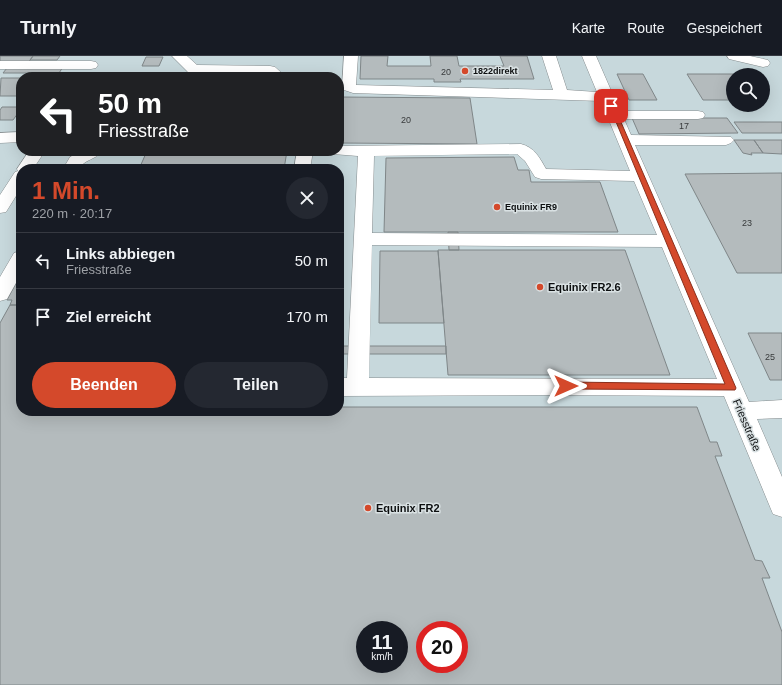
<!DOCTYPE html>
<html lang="de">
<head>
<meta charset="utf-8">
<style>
	body { margin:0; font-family:Arial,sans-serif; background:#242831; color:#f1f3f6; height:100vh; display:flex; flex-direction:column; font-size:15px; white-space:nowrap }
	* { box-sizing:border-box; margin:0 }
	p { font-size:13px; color:#9ea1a6 }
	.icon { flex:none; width:22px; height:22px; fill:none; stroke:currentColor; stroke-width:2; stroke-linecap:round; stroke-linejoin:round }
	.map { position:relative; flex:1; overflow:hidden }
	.side { position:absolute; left:16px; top:108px; width:328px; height:252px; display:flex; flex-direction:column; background:#171b24; border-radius:16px; box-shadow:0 4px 16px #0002 }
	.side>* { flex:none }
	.guide { position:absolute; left:16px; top:16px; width:328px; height:84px; border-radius:16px; box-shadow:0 4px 16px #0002; background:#202124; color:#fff; overflow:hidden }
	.tools { position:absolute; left:726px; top:12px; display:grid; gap:8px }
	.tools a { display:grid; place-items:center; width:44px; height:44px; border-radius:50%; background:#171b24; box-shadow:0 4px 16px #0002; font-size:20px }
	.speed { position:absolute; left:356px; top:565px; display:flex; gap:8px; font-size:20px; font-weight:700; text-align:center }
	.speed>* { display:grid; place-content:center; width:52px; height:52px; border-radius:50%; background:#171b24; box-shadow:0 4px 16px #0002; line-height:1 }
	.speed small { font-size:10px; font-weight:400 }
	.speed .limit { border:6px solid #d22; background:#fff; color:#111 }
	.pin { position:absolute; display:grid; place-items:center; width:34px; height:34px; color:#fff; margin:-17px; border-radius:8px; box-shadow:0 2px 6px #0006 }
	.me { position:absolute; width:44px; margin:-22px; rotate:90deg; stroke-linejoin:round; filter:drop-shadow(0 0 3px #0008) }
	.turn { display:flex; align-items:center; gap:14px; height:84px; padding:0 16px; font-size:18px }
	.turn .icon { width:52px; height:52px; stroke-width:2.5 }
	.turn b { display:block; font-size:28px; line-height:34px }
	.round { display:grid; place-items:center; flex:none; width:42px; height:42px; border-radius:21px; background:#242831 }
	.summary { display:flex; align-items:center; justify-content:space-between; height:68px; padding:0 16px }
	h1 { font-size:24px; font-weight:600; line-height:30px; color:#d4492b }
	.action { display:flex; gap:8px; margin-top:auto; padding:8px 16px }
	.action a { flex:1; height:46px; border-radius:24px; background:#d4492b; color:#fff; font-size:16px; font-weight:600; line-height:46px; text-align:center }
	.action a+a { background:#242831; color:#f1f3f6 }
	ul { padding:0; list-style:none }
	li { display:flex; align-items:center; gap:12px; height:56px; padding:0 16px; border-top:1px solid #363941 }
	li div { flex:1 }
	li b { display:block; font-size:15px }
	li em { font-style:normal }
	header { display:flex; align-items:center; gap:24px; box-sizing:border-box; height:56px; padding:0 20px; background:#171b24; border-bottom:1px solid #363941 }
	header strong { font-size:19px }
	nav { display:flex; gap:22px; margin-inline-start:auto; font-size:14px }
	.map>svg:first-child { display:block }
	.built { fill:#c7d8dc; fill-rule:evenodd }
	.building { fill:#b4bbbd; stroke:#7f8688; fill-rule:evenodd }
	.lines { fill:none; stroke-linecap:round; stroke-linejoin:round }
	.minor-casing { stroke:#868d8f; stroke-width:1 }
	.minor { fill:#fff; fill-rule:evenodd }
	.route { fill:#d4492b; stroke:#8a2f1c }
	.poi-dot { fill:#d4492b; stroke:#d9e1e3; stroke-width:1.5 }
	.labels { text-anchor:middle; stroke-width:3; stroke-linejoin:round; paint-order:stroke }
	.far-poi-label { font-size:9px; font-weight:bold; fill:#0d0f10; stroke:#d9e1e3; text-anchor:start }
	.number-label { font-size:9px; fill:#373a3b }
	.poi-label { font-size:11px; font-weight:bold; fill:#0d0f10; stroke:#d9e1e3; text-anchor:start }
	.street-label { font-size:11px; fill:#0d0f10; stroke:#d9e1e3 }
</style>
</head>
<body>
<header>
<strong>Turnly</strong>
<nav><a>Karte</a><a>Route</a><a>Gespeichert</a></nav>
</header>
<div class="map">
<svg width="782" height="629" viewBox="0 0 782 629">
	<rect width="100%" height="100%" fill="#d9e1e3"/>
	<!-- built -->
	<path class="built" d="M0,0H782V629H0ZM733,19H763V49H733ZM21,21H339V95H21ZM21,113H339V355H21ZM365,574H399V608H365ZM425,574H459V608H425Z"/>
	<!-- building -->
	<path class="building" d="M0,0H33L28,7H0Z
		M33,0H60L57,4H30Z
		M361,0H388L387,10H431L430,0H457L459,10H504L500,0H527L534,23H460L461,26H434V23H360Z
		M146,1H163L159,10H142Z
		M63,11L59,17H3L7,12Z
		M617,18H643L657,44H629Z
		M687,18H735L736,19H733V44H703Z
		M1,22H21V40H0Z
		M339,41L470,42L477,88L339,87Z
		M2,51H21V53L13,64H0V54Z
		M632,62H727L738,77L639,78Z
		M734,66H782V77H742Z
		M734,84H754L763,97H751L752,99L743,97Z
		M754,84H782V98L763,97Z
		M147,95H287L284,113H139Z
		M514,101L518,114H529L531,126H600L618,176H384L386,102Z
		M782,117V217H737L685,118Z
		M448,176H458L459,194H449Z
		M438,194H625L670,319H448Z
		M380,195H438L444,267H379Z
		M21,218V249H10L12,244H7Z
		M10,249H21V355H339V351H697L710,386H717L722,400H715L755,504L762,505L770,522H762L782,576V629H0V267ZM365,574H399V608H365ZM425,574H459V608H425Z
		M748,277H782V324H770Z
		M339,290H446V298H339Z"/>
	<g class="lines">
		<defs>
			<path id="minor" d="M172,0H187L197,9L270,10L275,11L286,21H271L267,18L193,17L188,16Z
				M344,0H358L356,29L553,34L542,0H556L567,34L597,36L582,0H596L620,55H698L703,56L705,59L703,62L698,63H624L631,79L731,81L734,84L731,87L726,89H635L749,346L782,344V362L757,363L782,421V461L773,458L724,340L552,339L339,340V322H347L358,100L333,98L331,95H339V90L521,88C534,91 540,102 546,113L630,115L601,45L353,37L344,34L342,31ZM517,98L525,105L535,121L541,123L634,125L657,179L372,177L374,100ZM372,189L662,191L717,323L369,322Z
				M727,0H750L768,4L770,7L768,10L763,11L729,3Z
				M0,5H91L96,6L98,9L96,12L91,13H0Z
				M21,76V86L0,87V77Z
				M29,95H45L33,113H21V132L6,156L0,157V139L15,116L18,115L17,113Z
				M82,95H102C96,104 84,103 79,113H63L70,101Z
				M297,95H313L310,113H294Z
				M21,195V218L7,243L0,245V221L14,197Z"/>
		</defs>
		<!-- minor casing -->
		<use href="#minor" class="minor-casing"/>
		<!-- minor -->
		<use href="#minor" class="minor"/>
	</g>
	<!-- route -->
	<path class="route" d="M609,49L614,50L736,332L735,334L566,333L562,330L566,326L725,328Z"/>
	<!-- markers -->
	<g class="poi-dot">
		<circle cx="465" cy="15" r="4"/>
		<circle cx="497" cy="151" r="4"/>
		<circle cx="540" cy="231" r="4"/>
		<circle cx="368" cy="452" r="4"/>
	</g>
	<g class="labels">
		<!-- far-poi labels -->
		<g class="far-poi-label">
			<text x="473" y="18">1822direkt</text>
			<text x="505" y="154">Equinix FR9</text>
		</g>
		<!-- number labels -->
		<g class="number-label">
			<text x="446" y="19">20</text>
			<text x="406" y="67">20</text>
			<text x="684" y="73">17</text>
			<text x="747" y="170">23</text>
			<text x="770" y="304">25</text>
		</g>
		<!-- poi labels -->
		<g class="poi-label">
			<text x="548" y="235">Equinix FR2.6</text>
			<text x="376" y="456">Equinix FR2</text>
		</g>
		<!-- street labels -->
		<g class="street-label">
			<text transform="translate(747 369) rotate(67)" y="4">Friesstraße</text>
		</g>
	</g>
</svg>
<div class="tools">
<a><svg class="icon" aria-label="search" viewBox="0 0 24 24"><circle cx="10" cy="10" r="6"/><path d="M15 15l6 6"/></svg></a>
</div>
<div class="speed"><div>11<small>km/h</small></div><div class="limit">20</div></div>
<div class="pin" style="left:611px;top:50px;background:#d93025"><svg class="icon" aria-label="arrive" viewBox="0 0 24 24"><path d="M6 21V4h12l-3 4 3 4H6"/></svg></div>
<svg class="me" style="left:566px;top:330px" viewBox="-20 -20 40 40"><path d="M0-17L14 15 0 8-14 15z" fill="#d4492b" stroke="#fff" stroke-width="4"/></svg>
<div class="guide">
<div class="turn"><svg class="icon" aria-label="left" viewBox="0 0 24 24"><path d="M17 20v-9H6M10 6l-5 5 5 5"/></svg><div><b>50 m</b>Friesstraße</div></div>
</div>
<section class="side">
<div class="summary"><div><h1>1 Min.</h1><p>220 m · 20:17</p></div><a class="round"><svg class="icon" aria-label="close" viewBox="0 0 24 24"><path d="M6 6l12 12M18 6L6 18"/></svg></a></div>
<ul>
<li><svg class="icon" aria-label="left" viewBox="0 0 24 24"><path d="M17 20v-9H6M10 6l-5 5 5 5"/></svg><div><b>Links abbiegen</b><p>Friesstraße</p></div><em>50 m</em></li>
<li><svg class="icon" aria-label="arrive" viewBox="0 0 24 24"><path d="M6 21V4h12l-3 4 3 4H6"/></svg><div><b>Ziel erreicht</b></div><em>170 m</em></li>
</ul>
<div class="action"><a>Beenden</a><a>Teilen</a></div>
</section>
</div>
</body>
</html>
